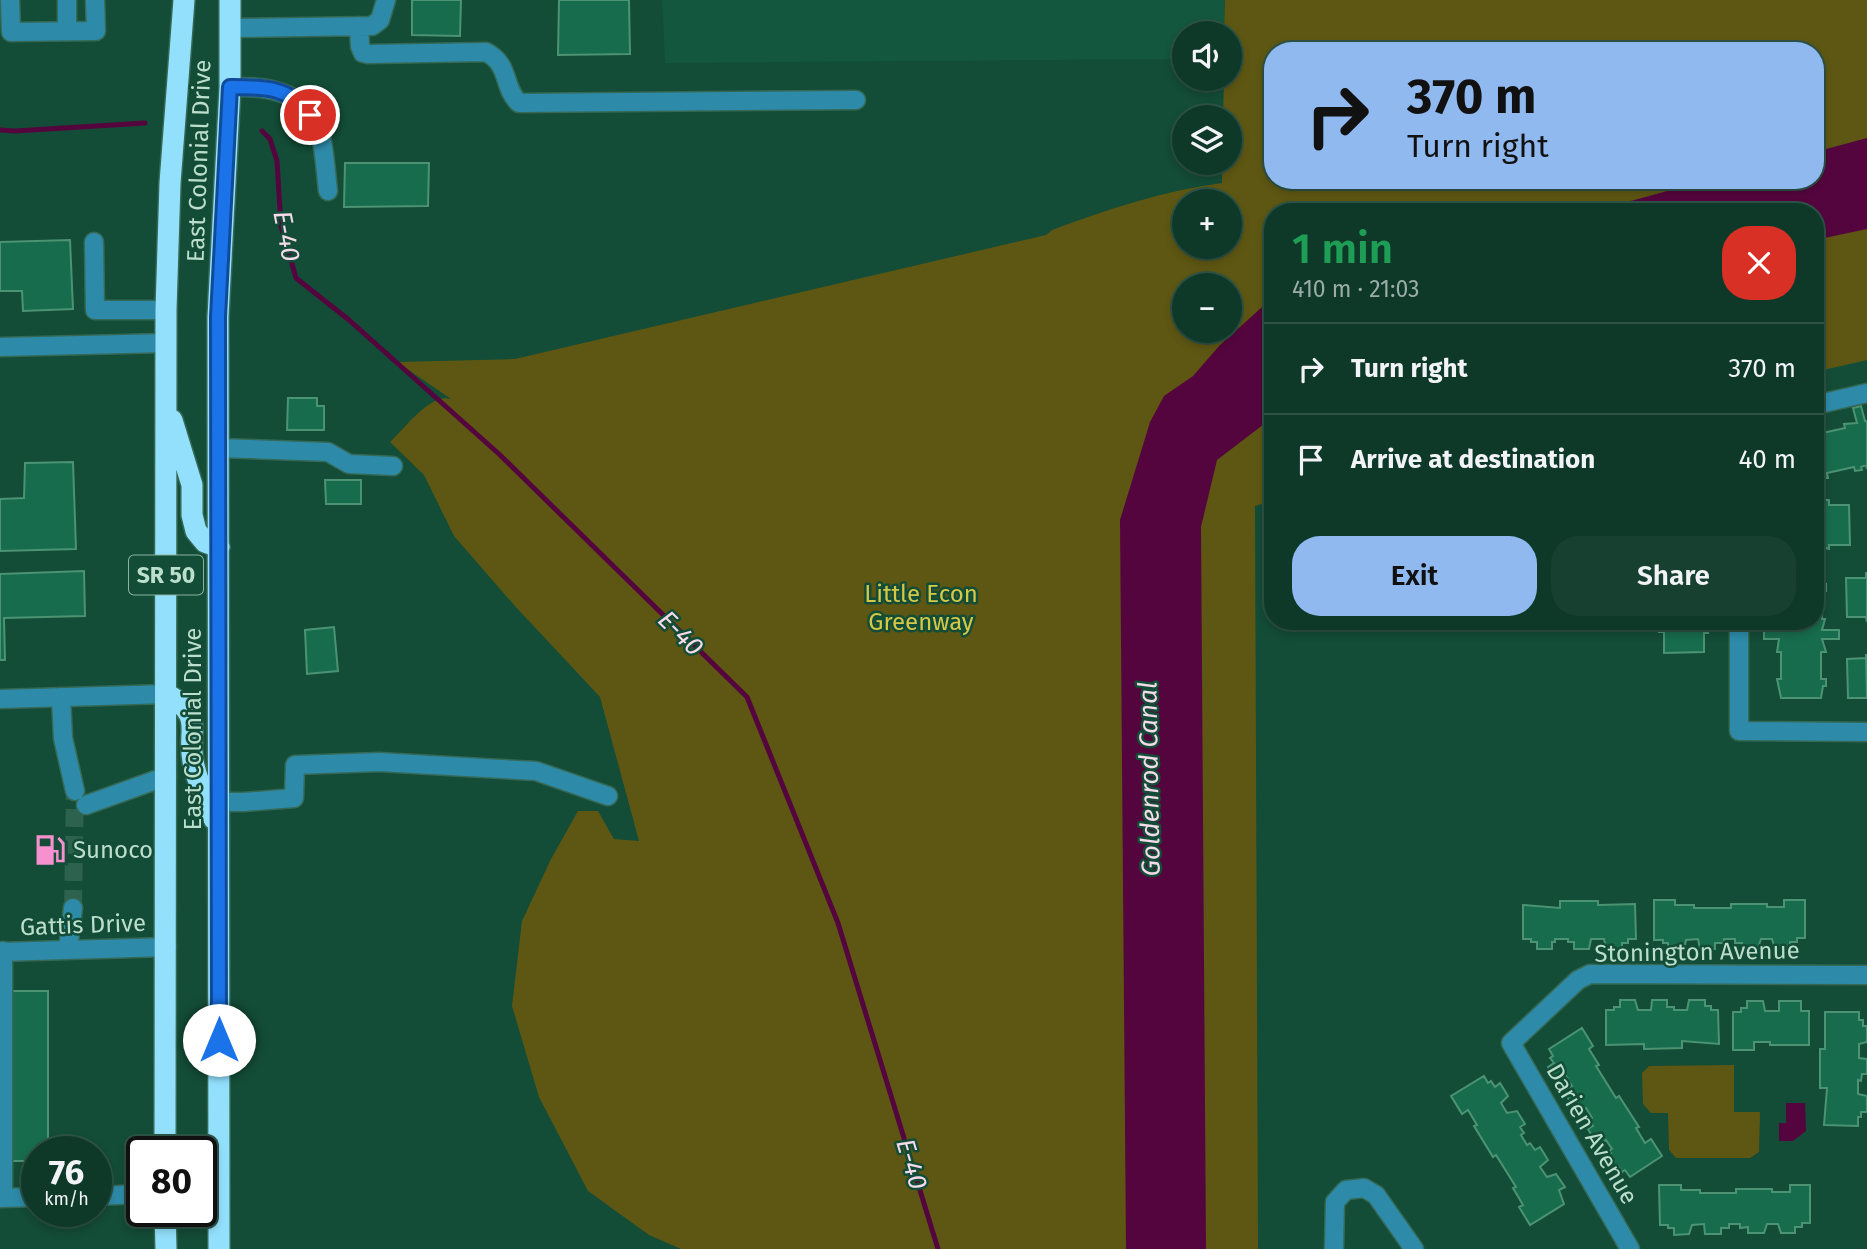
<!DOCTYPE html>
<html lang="en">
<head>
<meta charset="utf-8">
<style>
	body { margin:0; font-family:"Fira Sans",sans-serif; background:#174031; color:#f1f3f6; height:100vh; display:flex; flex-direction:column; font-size:26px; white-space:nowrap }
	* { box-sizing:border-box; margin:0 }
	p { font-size:23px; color:#9baca8 }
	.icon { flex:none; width:38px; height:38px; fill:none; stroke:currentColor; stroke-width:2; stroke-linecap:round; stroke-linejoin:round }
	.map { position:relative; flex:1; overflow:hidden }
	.side { position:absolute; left:1264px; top:203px; width:560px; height:427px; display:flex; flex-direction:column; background:#0e3929; border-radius:28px; box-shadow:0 4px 10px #0003,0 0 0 2px #2e5346 }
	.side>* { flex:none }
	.banner { position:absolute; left:1264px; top:42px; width:560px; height:147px; border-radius:28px; box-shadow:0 4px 10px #0003,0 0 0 2px #2e5346; background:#90b9f0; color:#111; overflow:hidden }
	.controls { position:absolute; left:1172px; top:21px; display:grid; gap:14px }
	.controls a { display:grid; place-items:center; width:70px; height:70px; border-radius:50%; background:#0e3929; box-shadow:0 4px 10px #0003,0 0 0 2px #2e5346; font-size:35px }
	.speed { position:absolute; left:21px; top:1136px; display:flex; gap:14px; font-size:35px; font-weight:700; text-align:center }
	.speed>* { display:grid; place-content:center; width:91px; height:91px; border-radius:50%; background:#0e3929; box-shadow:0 4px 10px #0003,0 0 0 2px #2e5346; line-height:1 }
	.speed small { font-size:18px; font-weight:400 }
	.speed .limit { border:4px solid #111; border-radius:10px; background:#fff; color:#111 }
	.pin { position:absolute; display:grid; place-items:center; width:60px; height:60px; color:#fff; margin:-30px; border:4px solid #fff; border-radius:50%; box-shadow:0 2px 7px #0007 }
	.me { position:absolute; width:77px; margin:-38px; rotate:0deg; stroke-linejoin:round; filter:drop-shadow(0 0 5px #0008) }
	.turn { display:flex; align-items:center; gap:24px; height:147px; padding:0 28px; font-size:32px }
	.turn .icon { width:91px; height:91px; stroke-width:2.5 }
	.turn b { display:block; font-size:49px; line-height:60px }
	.round { display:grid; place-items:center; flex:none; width:74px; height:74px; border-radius:28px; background:#174031 }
	.summary { display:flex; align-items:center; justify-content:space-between; height:119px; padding:0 28px }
	h1 { font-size:42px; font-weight:600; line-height:52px; color:#1e9e55 }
	.action { display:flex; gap:14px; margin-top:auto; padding:14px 28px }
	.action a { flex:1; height:80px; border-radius:28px; background:#90b9f0; color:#111; font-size:28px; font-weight:600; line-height:80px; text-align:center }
	.action a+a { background:#174031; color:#f1f3f6 }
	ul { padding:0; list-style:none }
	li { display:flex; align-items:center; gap:21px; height:91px; padding:0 28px; border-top:2px solid #2e5346 }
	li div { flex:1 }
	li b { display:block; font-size:26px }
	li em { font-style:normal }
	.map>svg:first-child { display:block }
	.built { fill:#12573e }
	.green { fill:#5e5713; fill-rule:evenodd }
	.water { fill:#55053e }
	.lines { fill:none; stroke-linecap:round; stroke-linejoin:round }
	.stream { stroke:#55053e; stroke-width:5 }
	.building { fill:#186c4e; stroke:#4b9373; stroke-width:2 }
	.minor-tunnel { stroke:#2c624e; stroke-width:18; stroke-dasharray:18 9; stroke-linecap:butt }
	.minor-casing { stroke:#356955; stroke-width:21 }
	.highway-casing { stroke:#356955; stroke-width:24 }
	.minor { stroke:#2d8ba9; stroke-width:18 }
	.highway { stroke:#93e0fd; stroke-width:21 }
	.route-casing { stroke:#114b97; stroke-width:18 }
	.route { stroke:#1a73e8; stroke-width:12 }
	.labels { text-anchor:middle; stroke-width:5; stroke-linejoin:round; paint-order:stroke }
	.shield { fill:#134c37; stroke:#89b3a0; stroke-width:2 }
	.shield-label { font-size:23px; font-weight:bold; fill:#bcdfcd }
	.street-label { font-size:24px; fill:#bcdfcd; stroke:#134c37 }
	.park-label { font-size:24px; fill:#d5c846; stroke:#134c37 }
	.poi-label { font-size:24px; fill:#bcdfcd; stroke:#134c37; text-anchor:start }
	.water-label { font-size:26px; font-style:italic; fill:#f7dbea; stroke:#134c37 }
</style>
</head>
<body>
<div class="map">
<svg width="1867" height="1249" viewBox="0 0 1867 1249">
	<rect width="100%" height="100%" fill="#134c37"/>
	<!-- built -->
	<path class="built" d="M662,0H1225L1224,33H1185V59L665,63Z"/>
	<!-- green -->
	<path class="green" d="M1225,0H1867V360L1815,372V212H1272V501L1255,506L1258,1249H681L649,1235L588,1191L539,1097L512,1006L522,921L551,859L578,811H598L614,839L639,841L600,697L514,605L454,536L424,475L390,442C404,429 431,392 451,399L397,362L515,359L1046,235L1052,230C1108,209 1163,191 1222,183V163H1230V117H1223L1224,79H1230V33H1224ZM1272,51H1815V180H1272ZM1185,201H1230V247H1185ZM1185,285H1230V331H1185Z
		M1734,1065V1112H1760L1759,1152L1750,1158H1676L1669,1150L1668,1113H1651L1643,1104L1642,1073L1649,1066Z"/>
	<!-- water -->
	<path class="water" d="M1867,138V229L1815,240V212H1590L1708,180H1815V152Z
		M1272,298V418L1217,460L1201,527L1206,1249H1126L1120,520L1150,422L1164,396L1193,376L1220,345Z
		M1786,1103H1805L1806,1131L1793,1141H1779V1123H1786Z"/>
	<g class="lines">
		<!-- stream -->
		<path class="stream" d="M0,130L15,131L145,123
			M262,131L270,139L277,161L281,226L296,278L349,320L499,454L747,697L838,923L938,1249"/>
	</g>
	<!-- building -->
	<path class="building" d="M412,0H461L460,36L412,35Z
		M559,0H629L630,54L558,55Z
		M345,163H429L428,206L344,207Z
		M70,240L73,309L23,311L22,291H0V242Z
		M288,398H317V406H324V430H287Z
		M1861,406L1865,421H1867V469L1866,465L1861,467L1862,470L1855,471L1854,467L1827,473L1828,478H1815V431L1817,430L1818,434L1845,428L1844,424L1857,423L1853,408Z
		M73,462L76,549L0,551V499L24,498L25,463Z
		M325,480H361V504H326Z
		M1815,487H1818V503H1822V500H1829V505H1849L1850,545H1829V549L1818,546V563H1815Z
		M84,571L85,616L4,618L5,660H0V574Z
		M1815,571H1822L1823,584H1826V591H1821L1822,619H1825L1822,630H1839V639H1822L1826,652H1821V679H1826V686H1823L1821,698H1781L1777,679H1781V652H1777L1779,639H1764V631L1779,630L1777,621H1815Z
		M1866,573H1867V622L1866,617H1847L1846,578H1866Z
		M1648,621H1705L1708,633H1704V652L1664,653V632H1659L1662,622Z
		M334,627L338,671L307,674L305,630Z
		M1866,654L1867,698H1848L1847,659L1866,658Z
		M1654,900H1675V905H1694V908H1731V904H1767V907H1784V900H1805V938H1797V942H1790V948L1775,949L1772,939H1761L1758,948H1742V943H1735V939H1724V943H1715V949H1700L1698,939L1686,940L1684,950H1668V943H1663V940H1654Z
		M1560,901H1598V905L1635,904L1636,939H1628V943H1622V949H1606L1604,939H1591L1589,949H1574V942H1568V939H1555V942H1552V949H1537V942H1531V939H1523V905L1560,908Z
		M8,991H48V1152H37V1161H8Z
		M1620,1000H1635L1638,1010H1651L1652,1000H1667V1007H1674V1010H1687L1689,1000H1705V1006H1711V1010H1718L1719,1044L1682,1041V1048L1644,1049V1044L1606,1045V1010H1614V1007H1620Z
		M1747,1001H1763L1765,1011H1779V1001H1801V1011H1809V1045H1770V1042H1754V1050H1733V1012H1741V1008H1747Z
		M1825,1012H1859V1020H1863V1026H1867V1042L1859,1044V1058L1867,1059V1074H1862L1861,1081L1858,1080V1094L1867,1096V1112H1861V1117H1858V1126L1824,1125L1827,1088H1820V1049H1825Z
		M1582,1028L1593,1046L1589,1049L1599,1065L1596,1066L1616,1098L1619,1096L1639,1127L1636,1128L1645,1143L1651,1139L1662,1156L1630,1177L1625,1170L1622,1172L1618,1166L1613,1170L1605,1157L1611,1153L1609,1151L1612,1149L1606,1140L1602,1143L1601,1140L1596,1143L1588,1129L1593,1126L1589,1120L1592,1118L1586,1108L1583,1110L1578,1103L1573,1107L1565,1093L1572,1086L1566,1076L1556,1080L1548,1067L1554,1063L1550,1058L1553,1056L1549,1049Z
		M1484,1076L1488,1083L1491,1081L1495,1087L1500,1083L1508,1096L1501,1103L1507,1113L1517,1111L1525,1124L1520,1127L1524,1133L1521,1135L1527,1145L1530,1143L1535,1150L1540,1147L1548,1160L1540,1167L1547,1177L1556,1174L1565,1187L1559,1190L1564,1204L1530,1225L1519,1207L1523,1205L1513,1188L1516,1187L1496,1155L1493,1157L1474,1126L1477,1125L1468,1110L1462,1114L1451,1096Z
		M1659,1185H1681V1190H1700V1193H1736V1189H1772V1192H1790V1185H1810V1223H1802V1227H1795V1233H1781L1778,1224H1767L1764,1233H1748V1227L1740,1228V1224H1729V1228H1721V1234H1705L1704,1224L1692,1225L1689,1234L1674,1235V1228H1668V1225H1660Z"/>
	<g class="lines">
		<!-- minor-tunnel -->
		<path class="minor-tunnel" d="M73,908L75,791"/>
		<defs>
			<path id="minor" d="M10,0L11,32L96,31L95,0
				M67,1V31
				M359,26L360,46L363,53L368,54L486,52C511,65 502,87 519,103L856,100
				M230,28L372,26L380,20L386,0
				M230,87C266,86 301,90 318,126C324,140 326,175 328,191
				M94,242L95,310H166
				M0,347L166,343
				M1815,405L1867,393
				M219,448L328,452L349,464L393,466
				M1739,621V731L1867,732
				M61,697L63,738L75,791
				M0,699L167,694
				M219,802H244L294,798L295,765L379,762L536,771L608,796
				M86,805L167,776
				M68,949L73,908
				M3,951V1198
				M0,952L167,947
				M96,1196L142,1194
				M0,1198L37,1197
				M1334,1249L1335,1202L1346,1190L1364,1188L1376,1195L1414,1249
				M1630,1249L1511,1043L1578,980L1590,974L1867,975"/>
			<path id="highway" d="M172,420L192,485V515L196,531L205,542L219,547
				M167,694C207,718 185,730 194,766C198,784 208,802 214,819
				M165,1152L166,310L170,183L184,0
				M165,1211L166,1249
				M219,1249L218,317L230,87V0"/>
		</defs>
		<!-- minor casing -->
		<use href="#minor" class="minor-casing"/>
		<!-- highway casing -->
		<use href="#highway" class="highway-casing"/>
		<!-- minor -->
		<use href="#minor" class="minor"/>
		<!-- highway -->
		<use href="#highway" class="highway"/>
	</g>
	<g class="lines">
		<defs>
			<path id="route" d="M219,1040L218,317L230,87C262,87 290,86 310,115"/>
		</defs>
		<!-- route casing -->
		<use href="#route" class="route-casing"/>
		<!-- route -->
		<use href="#route" class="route"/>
	</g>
	<!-- icons -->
	<defs>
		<symbol id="fuel-bare" viewBox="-9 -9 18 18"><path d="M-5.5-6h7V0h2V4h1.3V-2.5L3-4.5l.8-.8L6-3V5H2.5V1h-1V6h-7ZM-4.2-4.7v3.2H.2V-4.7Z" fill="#f790cf" stroke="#134c37" stroke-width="2.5" paint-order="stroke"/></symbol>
	</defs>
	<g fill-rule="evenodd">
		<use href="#fuel-bare" x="28" y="828" width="44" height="44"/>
	</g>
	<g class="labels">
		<!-- shield labels -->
		<rect class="shield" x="129" y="555.5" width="74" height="39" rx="5"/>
		<g class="shield-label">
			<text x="166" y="583">SR 50</text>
		</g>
		<!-- street labels -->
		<g class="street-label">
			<text transform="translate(199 161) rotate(-88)" y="8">East Colonial Drive</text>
			<text transform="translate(193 729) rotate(-90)" y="8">East Colonial Drive</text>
			<text transform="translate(83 925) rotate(-2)" y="8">Gattis Drive</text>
			<text transform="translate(1697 952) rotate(-1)" y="8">Stonington Avenue</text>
			<text transform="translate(1592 1134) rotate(60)" y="8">Darien Avenue</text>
		</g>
		<!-- park labels -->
		<g class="park-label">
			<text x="921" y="602">Little Econ<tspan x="921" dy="28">Greenway</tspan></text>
		</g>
		<!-- poi labels -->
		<g class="poi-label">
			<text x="73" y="858">Sunoco</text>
		</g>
		<!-- water labels -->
		<g class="water-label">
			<text transform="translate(287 236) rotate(79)" y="9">E-40</text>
			<text transform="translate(681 633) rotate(45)" y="9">E-40</text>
			<text transform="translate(1149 779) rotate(-91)" y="9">Goldenrod Canal</text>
			<text transform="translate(912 1164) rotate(73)" y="9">E-40</text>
		</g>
	</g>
</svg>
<div class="controls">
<a><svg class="icon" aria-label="sound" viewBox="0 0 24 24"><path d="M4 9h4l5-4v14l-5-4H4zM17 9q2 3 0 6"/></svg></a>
<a><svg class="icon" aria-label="layers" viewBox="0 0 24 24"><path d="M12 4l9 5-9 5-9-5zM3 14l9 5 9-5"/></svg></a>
<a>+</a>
<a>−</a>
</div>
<div class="speed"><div>76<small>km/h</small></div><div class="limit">80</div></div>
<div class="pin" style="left:310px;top:115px;background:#d93025"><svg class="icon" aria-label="arrive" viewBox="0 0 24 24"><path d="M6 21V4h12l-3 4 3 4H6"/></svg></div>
<svg class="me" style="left:219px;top:1040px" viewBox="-20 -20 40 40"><circle r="19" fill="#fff"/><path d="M0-13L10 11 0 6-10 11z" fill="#1a73e8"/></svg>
<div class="banner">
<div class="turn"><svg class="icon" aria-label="right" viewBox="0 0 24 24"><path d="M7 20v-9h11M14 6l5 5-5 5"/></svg><div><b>370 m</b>Turn right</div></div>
</div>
<section class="side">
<div class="summary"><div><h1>1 min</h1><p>410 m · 21:03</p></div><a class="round" style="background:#d93025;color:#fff"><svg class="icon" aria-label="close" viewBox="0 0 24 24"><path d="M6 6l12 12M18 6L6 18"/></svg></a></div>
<ul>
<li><svg class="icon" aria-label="right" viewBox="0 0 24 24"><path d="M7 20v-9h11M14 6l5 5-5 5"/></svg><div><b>Turn right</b></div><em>370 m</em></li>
<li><svg class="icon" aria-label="arrive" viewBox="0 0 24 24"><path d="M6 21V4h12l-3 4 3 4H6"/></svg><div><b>Arrive at destination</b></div><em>40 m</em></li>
</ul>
<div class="action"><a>Exit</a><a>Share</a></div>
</section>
</div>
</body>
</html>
